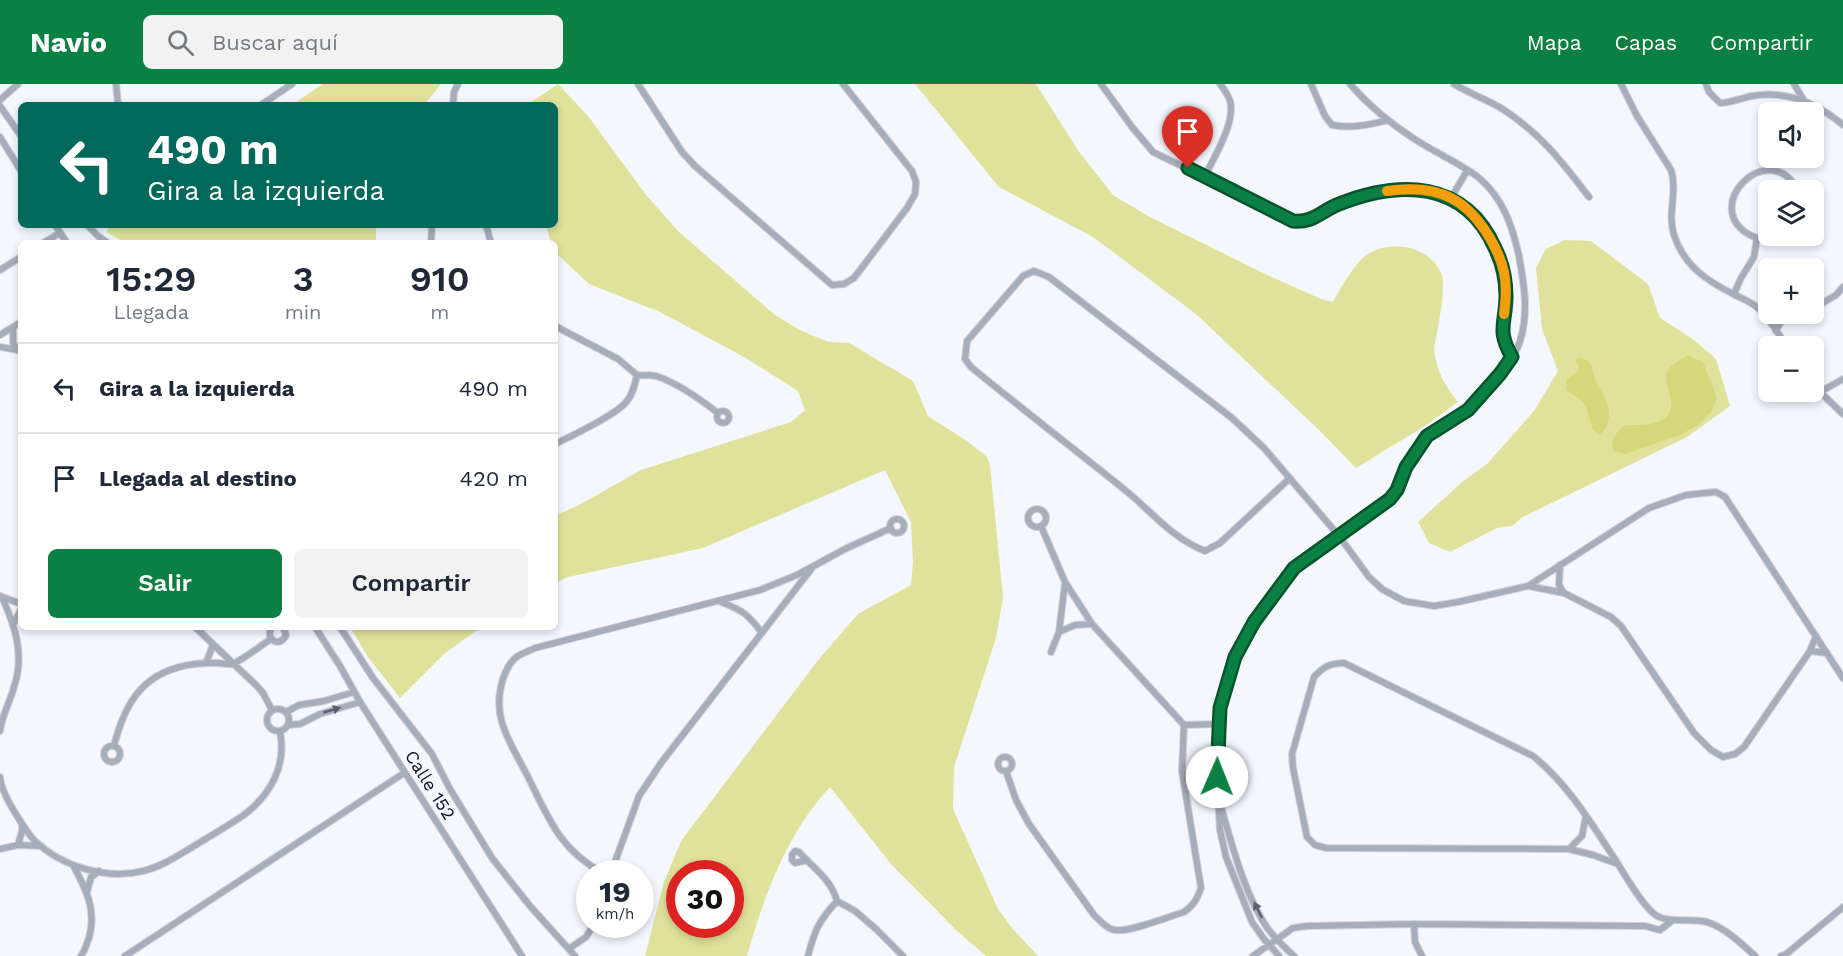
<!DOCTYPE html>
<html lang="es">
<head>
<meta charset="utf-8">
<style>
	body { margin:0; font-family:"Work Sans",sans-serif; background:#f2f2f3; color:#1f2937; height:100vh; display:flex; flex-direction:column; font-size:22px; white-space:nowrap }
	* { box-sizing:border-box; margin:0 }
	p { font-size:20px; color:#747a83 }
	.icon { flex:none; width:33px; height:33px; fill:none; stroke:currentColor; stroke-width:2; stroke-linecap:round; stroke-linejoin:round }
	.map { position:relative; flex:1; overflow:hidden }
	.details { position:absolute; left:18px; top:156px; width:540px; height:390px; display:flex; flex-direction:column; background:#fff; border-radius:9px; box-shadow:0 3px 9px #0003 }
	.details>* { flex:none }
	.banner { position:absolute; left:18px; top:18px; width:540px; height:126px; border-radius:9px; box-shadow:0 3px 9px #0003; background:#00695c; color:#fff; overflow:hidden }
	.tools { position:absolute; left:1758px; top:18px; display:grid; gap:12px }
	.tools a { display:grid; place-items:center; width:66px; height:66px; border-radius:9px; background:#fff; box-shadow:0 3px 9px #0003; font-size:30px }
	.speed { position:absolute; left:576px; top:776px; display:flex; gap:12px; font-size:30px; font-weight:700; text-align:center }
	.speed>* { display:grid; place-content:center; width:78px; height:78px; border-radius:50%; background:#fff; box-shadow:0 3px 9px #0003; line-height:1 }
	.speed small { font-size:15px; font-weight:400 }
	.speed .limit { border:9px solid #d22; background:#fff; color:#111 }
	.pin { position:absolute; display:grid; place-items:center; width:51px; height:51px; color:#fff; margin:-62px -26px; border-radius:50% 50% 50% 0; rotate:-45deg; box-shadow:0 0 6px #0007 }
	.pin .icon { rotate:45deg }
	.me { position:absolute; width:66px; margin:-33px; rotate:1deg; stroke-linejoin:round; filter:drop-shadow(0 0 4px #0008) }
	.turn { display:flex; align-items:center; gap:21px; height:126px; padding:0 30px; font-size:27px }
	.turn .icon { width:78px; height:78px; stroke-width:2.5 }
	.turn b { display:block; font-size:42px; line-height:51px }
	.eta { display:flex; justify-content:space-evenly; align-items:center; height:102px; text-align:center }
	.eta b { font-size:36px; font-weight:600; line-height:42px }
	.action { display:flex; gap:12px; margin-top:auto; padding:12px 30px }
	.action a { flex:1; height:69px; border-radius:9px; background:#0b8043; color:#fff; font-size:24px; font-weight:600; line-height:69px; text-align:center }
	.action a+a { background:#f2f2f3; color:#1f2937 }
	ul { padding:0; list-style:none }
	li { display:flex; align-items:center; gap:18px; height:90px; padding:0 30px; border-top:2px solid #e0e1e3 }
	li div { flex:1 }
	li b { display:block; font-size:22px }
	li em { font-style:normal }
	header { display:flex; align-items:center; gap:36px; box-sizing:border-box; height:84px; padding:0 30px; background:#0b8043; color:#fff }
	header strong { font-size:28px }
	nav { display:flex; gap:33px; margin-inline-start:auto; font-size:21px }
	.search { width:420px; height:54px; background:#f2f2f3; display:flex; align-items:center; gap:15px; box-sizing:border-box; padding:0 21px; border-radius:9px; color:#747a83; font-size:22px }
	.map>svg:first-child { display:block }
	.green { fill:#e0e29b; fill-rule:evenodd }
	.water { fill:#d6d77a }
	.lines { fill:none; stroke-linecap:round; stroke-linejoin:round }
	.minor-casing { stroke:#cfd2da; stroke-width:8 }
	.minor { stroke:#a6adbb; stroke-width:6 }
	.oneway { fill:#5a606c }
	.route-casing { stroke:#07532c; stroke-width:15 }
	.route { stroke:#0b8043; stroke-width:10 }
	.slow { stroke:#f59e0b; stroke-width:10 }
	.labels { text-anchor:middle; stroke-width:5; stroke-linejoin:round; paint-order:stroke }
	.street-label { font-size:18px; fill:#0d121e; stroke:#f4f7fe }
</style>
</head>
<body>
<header>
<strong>Navio</strong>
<div class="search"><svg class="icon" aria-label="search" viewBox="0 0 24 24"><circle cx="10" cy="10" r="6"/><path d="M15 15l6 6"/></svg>Buscar aquí</div>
<nav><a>Mapa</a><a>Capas</a><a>Compartir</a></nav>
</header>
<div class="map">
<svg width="1843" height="872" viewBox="0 0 1843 872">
	<rect width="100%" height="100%" fill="#f4f7fe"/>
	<!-- green -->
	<path class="green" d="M323,0H441L424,21H292Z
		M558,0L588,32L646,111L679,148L775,231L800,246L816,253L829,258L849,259L913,297L928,332L967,357L987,373L990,381L1003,513L996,554L954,683L953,725L998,825L1011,843L1038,872H986L957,847L891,780L830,703C787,749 764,812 747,872H645L664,798L681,757L819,575L858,530L911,501L913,478L911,438L885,386L703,464L568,493L555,499V432L579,421L641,386L791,338L805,326L798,307L746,274L660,228L589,200L555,168V159H551L546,141H555V21H527ZM680,789H730V840H680Z
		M915,0H1036L1079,68L1113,111L1148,132L1263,189L1321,215L1333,218C1340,205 1355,178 1368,170C1392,155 1433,163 1442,192C1446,205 1437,249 1434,265C1437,288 1444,300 1458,318L1425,342L1356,384L1320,347L1196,230L1093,153L999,103Z
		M111,141H376V159H126L106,148Z
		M1565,156L1591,157L1648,200L1660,234L1694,256L1716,275L1730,322L1687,353L1521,434L1512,442L1497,444L1450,468L1429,459L1418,438L1461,399L1488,379L1534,327L1558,287L1542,245L1536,184L1546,165Z
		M350,543H481L444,570L400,614L368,573Z"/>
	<!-- water -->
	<path class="water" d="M1688,271L1703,278L1717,313L1712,327L1698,341L1680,351L1625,370L1613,367C1610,355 1616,349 1625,341C1642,341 1672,343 1671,318C1670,309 1666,299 1666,290L1671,282Z
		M1578,273C1580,274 1585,275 1587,276C1593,281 1592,287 1594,293C1601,309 1613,321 1608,338C1606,344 1605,347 1600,350L1593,346L1586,323L1582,317L1566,306L1567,295L1576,289L1579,283L1575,276Z"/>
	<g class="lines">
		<defs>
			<path id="minor" d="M116,0L118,21
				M638,0L682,68L695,82L832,201L844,200L854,194L907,124L915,110L916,98L912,87L843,0
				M1101,0L1132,43L1153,68L1293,137C1314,139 1321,127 1339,120C1400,96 1465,96 1495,164C1501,178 1506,196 1506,212C1506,240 1496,245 1512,273
				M1311,0L1325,32L1332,41C1350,45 1370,41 1388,36
				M1454,0C1470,10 1489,16 1504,26C1542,51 1562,78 1589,113
				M1621,0L1637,32L1671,86C1678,107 1667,129 1674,151C1684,182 1707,197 1735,211C1743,215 1752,218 1759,225C1770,235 1778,250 1787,262
				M1706,0L1709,8L1720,19C1731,19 1741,14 1752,12C1786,6 1817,19 1843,41
				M1794,0L1803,15
				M0,16L18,0
				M261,21L292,0
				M453,21L454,8L458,0
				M0,22L21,52
				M0,53L21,87
				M1205,92C1214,73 1236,38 1230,17C1228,11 1224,5 1220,0
				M1451,114L1467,87
				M55,141L67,159
				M87,141L98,152L108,159
				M486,141L491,159
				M1783,152C1773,157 1762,157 1752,152C1697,125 1768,51 1798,106
				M43,159L60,149
				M431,159L432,141
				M0,186L21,173
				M1734,210L1741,194L1754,173L1757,154
				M1814,224L1836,211L1843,203
				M1766,232H1789L1798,230
				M555,242L618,275L637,291C635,300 633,310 627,317C619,329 570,353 555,360
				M13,243V259L17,266
				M1776,247L1780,239L1789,232
				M0,251L21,238
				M0,263L18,266
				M637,291C643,291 650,291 656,292C678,299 700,315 718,329
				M1814,299L1820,308L1843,330
				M1820,308L1843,295
				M717 333a6 6 0 1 1 12 0a6 6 0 1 1-12 0Z
				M1290,394L1220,459L1205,467C1173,455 1151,427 1125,406C1074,365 1022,325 971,283L965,275L967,257L1023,192L1034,187L1049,193L1232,334L1264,364L1339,452L1369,493L1382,505L1404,517L1434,522L1458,518L1528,502L1649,424L1686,411L1716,408L1725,413L1843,594
				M1028 434a9 9 0 1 1 18 0a9 9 0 1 1-18 0Z
				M890 442a7 7 0 1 1 14 0a7 7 0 1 1-14 0Z
				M1041,442L1065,498L1092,540L1184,641
				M1560,481L1559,501L1564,509
				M1528,502L1564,509L1611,533L1621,542L1694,649L1711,666L1723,673L1735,670L1744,663L1810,567L1816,552
				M0,512L21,520
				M721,518C742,526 748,530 762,549
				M13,541L21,525
				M195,543L257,602L263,609L272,626
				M272,543C264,555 280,565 286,551L283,543
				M315,543L340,582L360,618L522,872
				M340,543L373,594L432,670L450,705L492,774L530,822L575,872
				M1059,548L1075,541L1092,540
				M1810,567L1827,569
				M1051,568L1059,548L1065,499
				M206,579L213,561
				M267 636a11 11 0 1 1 22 0a11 11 0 1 1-22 0Z
				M286,628L299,621L324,617L354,608
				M288,641L300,640L320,630L360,618
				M0,647C2,631 10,618 14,603C25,571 15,542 2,513
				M104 670a8 8 0 1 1 16 0a8 8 0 1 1-16 0Z
				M114,662C125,617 145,586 195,580C203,579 210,579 218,579C222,579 228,581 232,580C240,578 263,560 271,555
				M998 680a7 7 0 1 1 14 0a7 7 0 1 1-14 0Z
				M1006,687L1016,716L1029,740L1094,831C1100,837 1106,844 1114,846C1128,849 1168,833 1184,828C1194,821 1197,815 1201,804L1182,687L1184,641L1218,640
				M0,693C1,704 8,717 14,727C20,737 27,749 35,757C62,783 108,796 143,787C160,783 174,774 189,765C207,754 226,743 244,731C270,711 287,682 280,648
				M1221,723C1232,761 1245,812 1268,845C1276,855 1285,864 1294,872
				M18,761L22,747V740
				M0,765L18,761L41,762
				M1569,765L1582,752L1586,732
				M807,776L795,779L792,776V771L795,767L799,768C814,785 831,795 837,817L855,827L876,845L903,872
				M1618,780L1593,771L1569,765L1326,764L1315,761L1307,753L1293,684L1292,670L1314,593C1323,583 1330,579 1344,579L1533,672C1569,701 1593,742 1618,780C1628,796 1639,816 1653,829C1664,840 1691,834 1707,838C1724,843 1742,860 1755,872
				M73,781C86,805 97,826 89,854C86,861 85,867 81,872
				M603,789C558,765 548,732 526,689C509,656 491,633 503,595C506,586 510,577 518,572C523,569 529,567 535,564L760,506L797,491L845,465L891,444
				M611,789L639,712L661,679L812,484
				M87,808L91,793L99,787
				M1414,840L1415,858L1422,872
				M570,864L586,853L594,840
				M125,872L404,689
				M808,872C815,845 819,837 837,817
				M1253,872L1293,844L1307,842L1414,840L1645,842L1660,846L1673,836
				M1279,872L1264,855L1252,838L1226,773L1220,746L1217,694V658L1220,624L1235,573L1253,538L1294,484L1390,415C1404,396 1408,370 1427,353C1438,342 1456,337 1468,325C1486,309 1513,281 1520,257C1529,230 1524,199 1519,172C1512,141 1503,114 1478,93C1459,79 1436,69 1416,56C1391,40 1369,22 1350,0
				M1781,872L1785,871L1843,823"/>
		</defs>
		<!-- minor casing -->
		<use href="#minor" class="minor-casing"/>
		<!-- minor -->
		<use href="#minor" class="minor"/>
	</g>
	<!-- one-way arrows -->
	<defs><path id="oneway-solid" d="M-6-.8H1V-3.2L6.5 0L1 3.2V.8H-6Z" transform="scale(1.5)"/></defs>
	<g class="oneway">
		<use href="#oneway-solid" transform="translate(332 626) rotate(-16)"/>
		<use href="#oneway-solid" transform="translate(1258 826) rotate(-116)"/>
	</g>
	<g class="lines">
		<defs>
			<path id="route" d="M1188,84L1293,137C1314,139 1321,127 1339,120C1399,96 1465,96 1495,164C1502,178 1506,196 1506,212C1506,240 1496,245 1512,273L1500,290L1468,326L1427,352L1406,383L1397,406L1390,415L1294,484L1254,538L1235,573L1220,624L1217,693"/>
		</defs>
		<!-- route casing -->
		<use href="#route" class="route-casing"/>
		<!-- route -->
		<use href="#route" class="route"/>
		<!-- slow -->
		<path class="slow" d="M1387,107C1408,104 1432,104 1451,114C1476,126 1498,162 1504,188C1507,202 1506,216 1504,230"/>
	</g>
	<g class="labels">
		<!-- street labels -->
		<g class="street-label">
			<text transform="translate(430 701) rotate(58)" y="6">Calle 152</text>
		</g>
	</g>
</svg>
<div class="tools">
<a><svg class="icon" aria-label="sound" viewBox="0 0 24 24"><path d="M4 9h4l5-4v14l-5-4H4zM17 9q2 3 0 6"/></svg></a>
<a><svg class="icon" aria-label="layers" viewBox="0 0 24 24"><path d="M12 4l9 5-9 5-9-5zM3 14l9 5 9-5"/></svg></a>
<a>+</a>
<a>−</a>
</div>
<div class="speed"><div>19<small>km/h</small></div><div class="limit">30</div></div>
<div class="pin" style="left:1188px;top:84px;background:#d93025"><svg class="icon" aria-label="arrive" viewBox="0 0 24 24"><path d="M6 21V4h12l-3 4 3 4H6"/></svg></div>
<svg class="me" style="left:1217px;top:693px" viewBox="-20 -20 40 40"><circle r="19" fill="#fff"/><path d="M0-13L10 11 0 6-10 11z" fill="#0b8043"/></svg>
<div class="banner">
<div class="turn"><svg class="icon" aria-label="left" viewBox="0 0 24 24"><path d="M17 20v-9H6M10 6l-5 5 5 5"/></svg><div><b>490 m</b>Gira a la izquierda</div></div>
</div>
<section class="details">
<div class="eta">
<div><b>15:29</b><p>Llegada</p></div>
<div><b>3</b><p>min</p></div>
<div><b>910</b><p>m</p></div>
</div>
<ul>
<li><svg class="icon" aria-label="left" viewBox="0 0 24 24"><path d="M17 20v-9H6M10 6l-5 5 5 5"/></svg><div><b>Gira a la izquierda</b></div><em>490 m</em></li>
<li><svg class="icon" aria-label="arrive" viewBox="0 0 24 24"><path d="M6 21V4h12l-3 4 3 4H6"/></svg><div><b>Llegada al destino</b></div><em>420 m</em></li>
</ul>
<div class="action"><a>Salir</a><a>Compartir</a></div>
</section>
</div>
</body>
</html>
